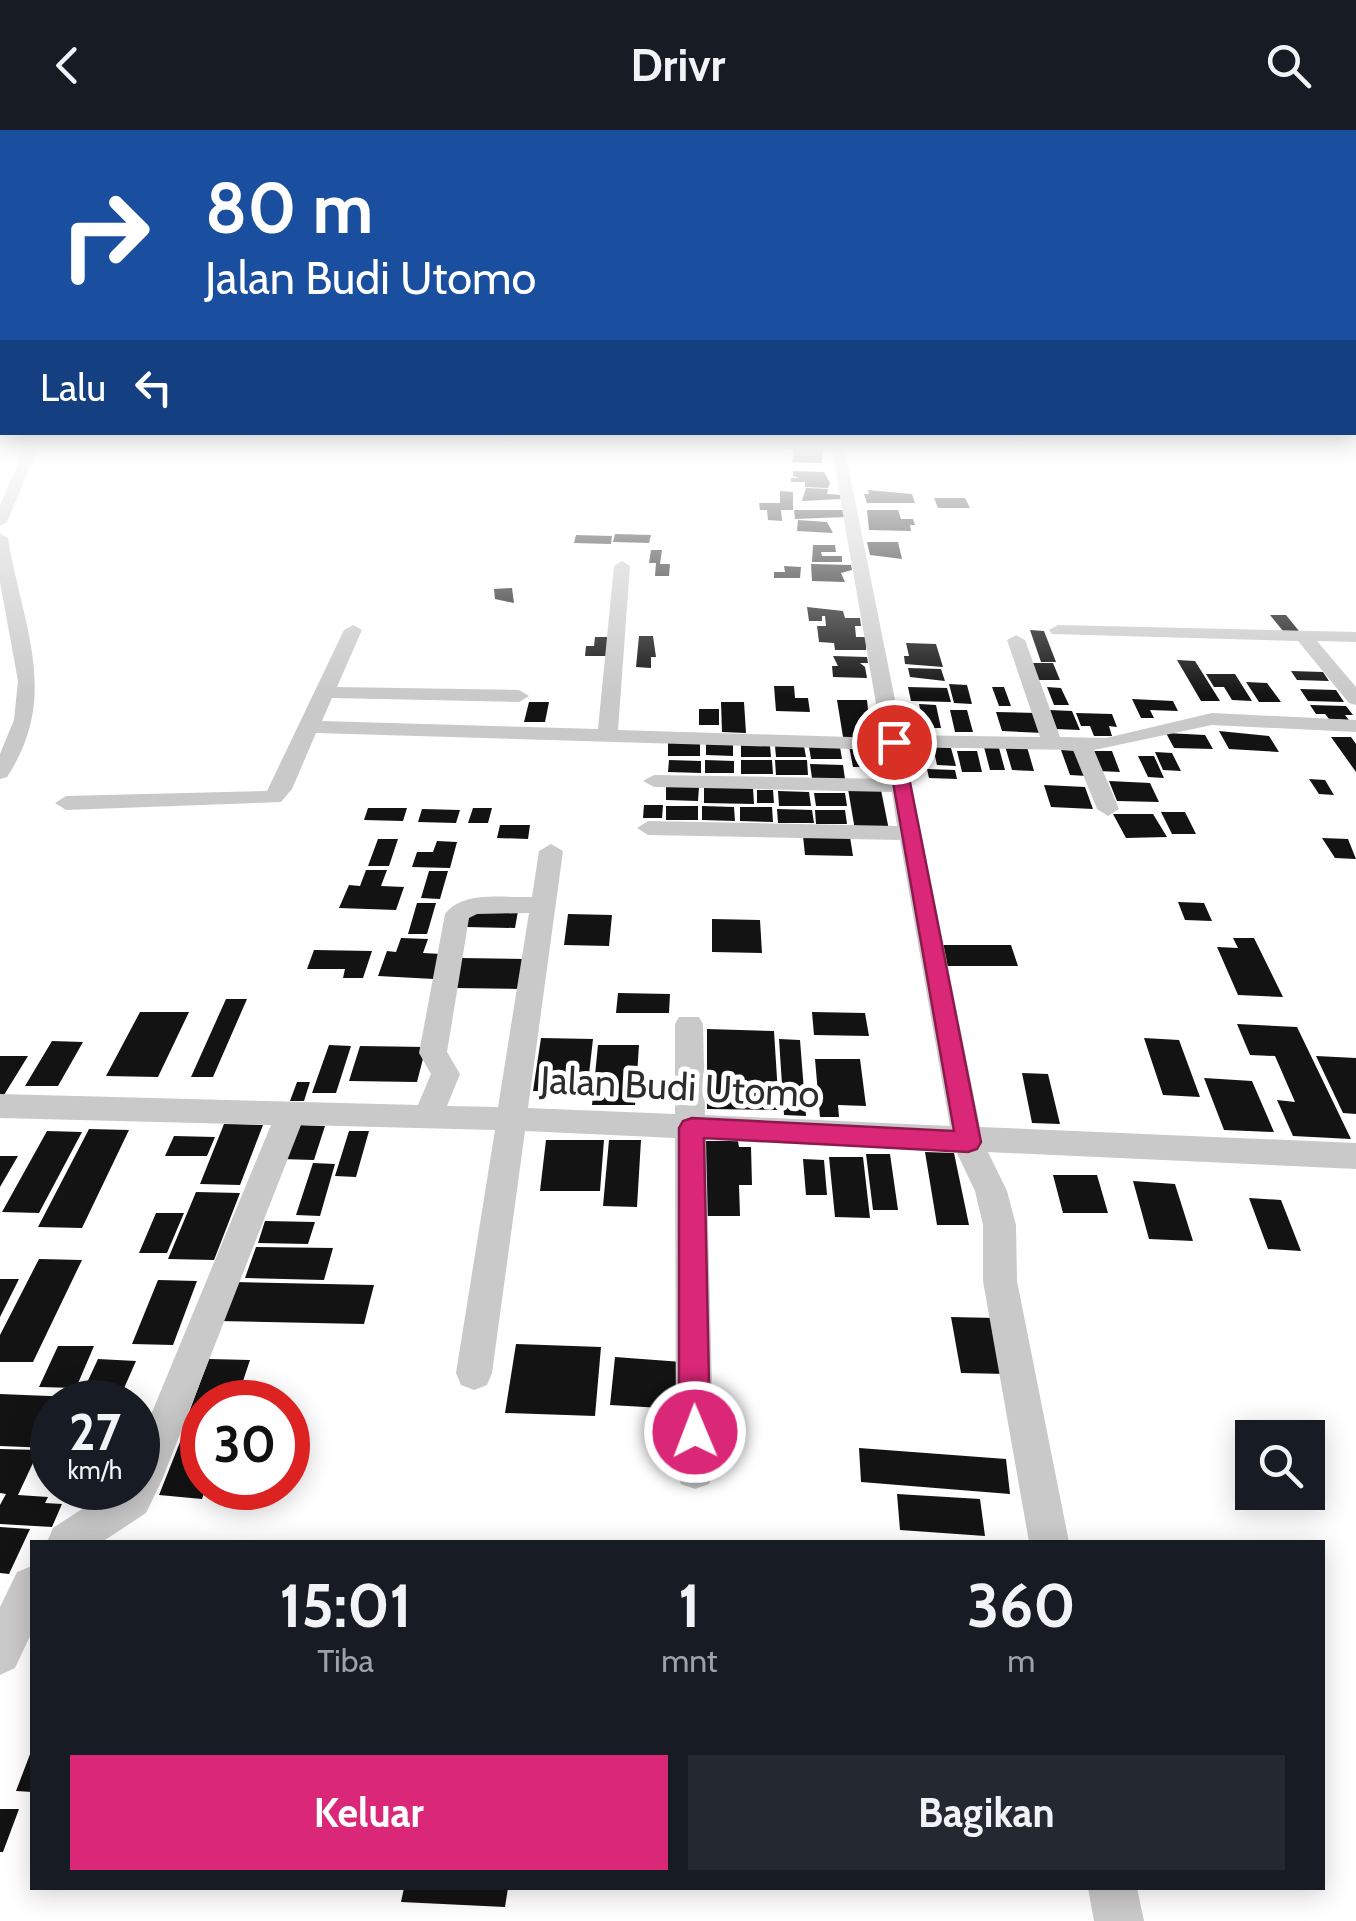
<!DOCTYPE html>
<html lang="id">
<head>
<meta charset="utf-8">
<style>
	body { margin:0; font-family:Cabin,sans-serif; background:#242831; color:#f1f3f6; height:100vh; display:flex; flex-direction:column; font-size:38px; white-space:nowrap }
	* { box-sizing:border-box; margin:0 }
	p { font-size:32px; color:#9ea1a6 }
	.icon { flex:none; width:55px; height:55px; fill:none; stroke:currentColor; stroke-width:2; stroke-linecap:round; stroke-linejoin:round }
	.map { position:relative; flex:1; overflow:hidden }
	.drawer { position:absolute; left:30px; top:1410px; width:1295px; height:350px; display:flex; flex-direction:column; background:#171b24; border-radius:0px; box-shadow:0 5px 25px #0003 }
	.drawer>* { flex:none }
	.hud { position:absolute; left:0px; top:0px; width:1358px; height:305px; box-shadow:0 5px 25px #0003; background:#1a4fa0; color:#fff; overflow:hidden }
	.fabs { position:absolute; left:1235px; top:1290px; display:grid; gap:20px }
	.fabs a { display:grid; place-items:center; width:90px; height:90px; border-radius:0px; background:#171b24; box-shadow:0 5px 25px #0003; font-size:50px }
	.speed { position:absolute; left:30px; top:1250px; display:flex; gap:20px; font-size:50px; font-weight:700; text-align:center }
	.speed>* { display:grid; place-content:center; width:130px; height:130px; border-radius:50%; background:#171b24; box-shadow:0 5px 25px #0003; line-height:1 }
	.speed small { font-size:25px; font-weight:400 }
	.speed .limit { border:15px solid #d22; background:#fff; color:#111 }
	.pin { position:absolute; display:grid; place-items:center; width:85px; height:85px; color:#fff; margin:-42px; border:5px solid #fff; border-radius:50%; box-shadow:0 2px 10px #0007 }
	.me { position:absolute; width:110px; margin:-55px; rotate:359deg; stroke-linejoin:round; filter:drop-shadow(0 0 8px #0008) }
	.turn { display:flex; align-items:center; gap:35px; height:210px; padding:0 40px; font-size:45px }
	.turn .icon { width:130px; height:130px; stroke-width:2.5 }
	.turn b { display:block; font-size:70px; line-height:85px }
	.then { display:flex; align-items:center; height:95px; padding:0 40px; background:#0003; gap:20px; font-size:38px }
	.eta { display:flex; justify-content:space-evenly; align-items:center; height:170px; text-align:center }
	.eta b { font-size:60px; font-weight:700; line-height:70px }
	.action { display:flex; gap:20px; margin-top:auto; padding:20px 40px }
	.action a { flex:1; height:115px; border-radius:0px; background:#db2777; color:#fff; font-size:40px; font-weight:700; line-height:115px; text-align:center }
	.action a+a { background:#242831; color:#f1f3f6 }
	header { display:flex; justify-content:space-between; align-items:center; height:130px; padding:0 40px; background:#171b24; font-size:45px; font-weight:700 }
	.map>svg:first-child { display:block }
	.building { fill:#131313 }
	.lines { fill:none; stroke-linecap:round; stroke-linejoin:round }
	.minor { fill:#c9c9c9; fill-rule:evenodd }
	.route { fill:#db2777; stroke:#8e194d; stroke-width:2.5 }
	.labels { text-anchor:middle; stroke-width:10; stroke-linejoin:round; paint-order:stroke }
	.street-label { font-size:38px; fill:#2c2c2c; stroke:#fff }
</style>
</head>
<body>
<header><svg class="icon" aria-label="back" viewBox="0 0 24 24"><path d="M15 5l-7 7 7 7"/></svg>Drivr<svg class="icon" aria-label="search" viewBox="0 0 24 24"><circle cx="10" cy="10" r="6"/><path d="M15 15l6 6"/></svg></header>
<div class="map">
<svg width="1356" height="1791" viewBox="0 0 1356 1791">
	<rect width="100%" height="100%" fill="#fff"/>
	<!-- building -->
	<path class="building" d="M787,315H823L822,333L792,332L794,319H787Z
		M793,341L824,342L830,353L828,358L805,357V352H791V348H799L793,346Z
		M806,358L828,359L827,364L841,365V369L802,371Z
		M868,360L912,364L915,373H867L864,364H869Z
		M780,361L793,362V380H781L782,391L768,390L767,380H760L759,373H780Z
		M934,368H965L970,378H938Z
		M794,380H845L846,387L795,389Z
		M867,380H898L901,389H913L915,395H910L911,401L869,400Z
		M798,390L827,392L833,403L797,401Z
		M615,404L651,405L649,413L613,412Z
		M576,405L612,406L611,414L574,413Z
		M867,412H898L902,429L870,425Z
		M813,415H835L836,422H821L822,426H842V432H812Z
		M651,420H662L660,434H670L669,446H655L656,433H649Z
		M811,434L851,435L852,440L841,443L845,452L812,451Z
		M784,436L801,437L800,448H774V442H785Z
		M512,458L514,473L495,469L494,459Z
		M807,477L843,481L845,488H860L861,496H855L856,507H866V520H835L834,513L819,512L817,496H826L825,486H822V491H809Z
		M1270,485H1286L1299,501H1283Z
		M1030,500L1044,501L1056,532H1041Z
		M639,506H653L656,527H651V538L636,537Z
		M595,507H611L610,526H585L586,516H594Z
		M906,513L936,514L943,537L905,534L904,526H909Z
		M833,526L867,527L868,533H860L865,537L867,548L833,547L832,536H838Z
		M1177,530L1195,531L1220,571H1201Z
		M1029,533H1053L1060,550H1036Z
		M908,538L941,539L945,551L910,547Z
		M1291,541L1323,542L1329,551L1297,550Z
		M1206,544H1235L1252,571L1232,570L1224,557H1214Z
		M1246,552L1267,553L1281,572H1259Z
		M949,554L967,555L972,574L954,573Z
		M774,556H794L795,568H808L810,582L776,581Z
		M908,557L947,558L951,572L911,571Z
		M992,557H1004L1011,576H999Z
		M1047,557L1061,558L1069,575H1054Z
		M1300,559L1336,560L1344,572L1308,571Z
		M1132,569L1173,571L1178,581L1150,580L1154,588H1141Z
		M837,570H867L871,608L843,607Z
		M529,572H549L545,592H524Z
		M721,572H744L746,603L722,602Z
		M919,574L936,575L941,598H924Z
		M1310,575L1346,576L1353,585H1345L1349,590L1329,589L1325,584H1316Z
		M699,579H719V595H699Z
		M950,580H967L973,602H955Z
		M1049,580L1072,581L1080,600L1056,599Z
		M996,582L1037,583L1043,603L1002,601Z
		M1076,583L1112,584L1117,597L1109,596L1112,606H1094L1090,596H1081Z
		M1219,601L1269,606L1279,622L1229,619Z
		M1166,603L1205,605L1213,619L1174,618Z
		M1331,607H1351L1356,614V642Z
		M668,613H700V626H668Z
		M706,613L733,614V626L706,625Z
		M741,615L770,616L771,627H741Z
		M775,616H804L806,627H776Z
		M849,616H876L880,637H853Z
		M1005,616L1027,617L1034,641L1012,640Z
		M809,617H840L842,629H811Z
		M933,617L951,618L956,636L937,635Z
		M984,617L999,618L1005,640H990Z
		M1061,620L1077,621L1087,646L1070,645Z
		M957,621H977L982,642H962Z
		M1091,621H1112L1120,642L1099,641Z
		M1155,622L1172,623L1181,641L1163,640Z
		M1138,626H1154L1164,648L1148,647Z
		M669,630L701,631V643L668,642Z
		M705,630L734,631V643H705Z
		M741,630H772L773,644H741Z
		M775,630H807L808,645H776Z
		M810,634L843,635L845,649L812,648Z
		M927,639L955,640L957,649L929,648Z
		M1309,649L1325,650L1334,665L1319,664Z
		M1109,651L1150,653L1159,672L1117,671Z
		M1044,655L1085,657L1093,679L1051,677Z
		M666,657H699L698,671L666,670Z
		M704,657L753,658L754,674L704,673Z
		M848,659L881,660L889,700H855Z
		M757,660H773L774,673H757Z
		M778,661L809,662L811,676H779Z
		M814,663H845L847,676H816Z
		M644,675H663L662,688H643Z
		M666,676H698V690H666Z
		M702,676L734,677L735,691L702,690Z
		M740,677H772L773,692L740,691Z
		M368,678H407L403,691L364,690Z
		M473,678H492L488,693H468Z
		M422,679L460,680L456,693L418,692Z
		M777,679L812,680L814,693H778Z
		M815,680H845L847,694H816Z
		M1161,682H1185L1196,704H1172Z
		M1113,684H1153L1167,707L1126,708Z
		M500,695H530L528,709L497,708Z
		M803,706L850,707L853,726L805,725Z
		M1322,708L1348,709L1356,729L1335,728Z
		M378,709H398L389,736H368Z
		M437,711L457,712L450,738L412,737L417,722H433Z
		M366,740H387L381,756L404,757L396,780L339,778L349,755L360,756Z
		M429,741H448L440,769L421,768Z
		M1178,772L1204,773L1212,791L1185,790Z
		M417,773H436L427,804H408Z
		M471,780L518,781L515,798L466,797Z
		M568,784L612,785L609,816L564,815Z
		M712,789L760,790L762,823L712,822Z
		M401,808L428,809L423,823L442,824L434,849L378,846L387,821L396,822Z
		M1233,808H1254L1283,867L1238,865L1217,817L1238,818Z
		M942,815H1011L1018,836H947Z
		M314,820L372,821L363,848H343L345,839H307Z
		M461,828L527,829L521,859L454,858Z
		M618,863L670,864L669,883H616Z
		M226,869H247L213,947H191Z
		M140,882H189L158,947L106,946Z
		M812,882L865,883L869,906L814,905Z
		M1237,894L1297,897L1351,1009L1293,1006L1277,970L1295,972L1275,926L1250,925Z
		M707,899L774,901L779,980L707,979Z
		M541,908L593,909L587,962L533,961Z
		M1144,908L1179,910L1200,967L1163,965Z
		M779,909L800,910L806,986L784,985Z
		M52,911L83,912L58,956H25Z
		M329,915L351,916L336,963H312Z
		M598,915H639L635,975H592Z
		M360,916L426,917L417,952L349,951Z
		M0,926H28L4,965H0Z
		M1316,926L1356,928V984L1343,983Z
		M815,929H860L866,976L838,975L839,987H820Z
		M1022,943L1048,944L1060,994L1032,993Z
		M1204,948L1252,951L1274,1002L1224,1000Z
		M297,952H310L304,971H290Z
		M224,994L263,995L240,1055L200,1054Z
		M293,995L325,996L314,1030L281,1029Z
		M89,999L129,1000L82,1098L38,1097Z
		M47,1001L82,1002L39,1083L2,1082Z
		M349,1001H369L356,1047L335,1046Z
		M174,1006L215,1007L207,1026H165Z
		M546,1010H604L600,1061H540Z
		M609,1010H641L637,1077L603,1076Z
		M701,1011H738L739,1017H751L752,1055H739L740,1086H701Z
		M925,1022L954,1023L969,1095H937Z
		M866,1024H890L898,1080H873Z
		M0,1026H18L0,1057Z
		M829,1027H863L870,1088L835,1087Z
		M803,1029L824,1030L827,1065H806Z
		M313,1033L335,1034L320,1086L296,1085Z
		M1053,1045H1097L1108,1083H1063Z
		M1133,1051L1175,1054L1193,1111L1149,1109Z
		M196,1062L240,1063L214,1130L168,1129Z
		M1249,1068L1281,1070L1301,1121L1268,1119Z
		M156,1083H184L167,1123H139Z
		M265,1091L315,1092L308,1114L258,1113Z
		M256,1117L333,1118L324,1150L245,1148Z
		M39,1129L82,1130L33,1232H0V1205Z
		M0,1149H19L0,1187Z
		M158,1150L197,1151L173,1215L132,1214Z
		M233,1152L374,1155L364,1194L218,1191Z
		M951,1187L996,1188L1007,1244L961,1243Z
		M516,1214L601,1217L595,1286L505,1283Z
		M58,1216H94L76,1258L39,1257Z
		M615,1227L682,1232L679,1279L610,1275Z
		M98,1229L136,1231L118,1272H78Z
		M209,1229L250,1230L236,1272H202V1294L185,1293Z
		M0,1264L73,1267L71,1272H52L50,1318L0,1316Z
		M184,1302L202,1303V1358H206L202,1369L159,1365Z
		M859,1318L1006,1329L1010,1364L861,1352Z
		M0,1319L39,1320L18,1365L48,1367L45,1373L62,1374L52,1397L0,1394V1375L6,1364L0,1363Z
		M897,1364L980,1369L985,1406L900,1400Z
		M0,1397L30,1399L9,1444L0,1443Z
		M32,1619V1662L16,1661Z
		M0,1679H19L3,1722H0Z
		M404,1758H508L505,1777L401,1772Z"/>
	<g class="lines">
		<!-- minor -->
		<path class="minor" d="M26,315H39L7,392L0,396V375Z
			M831,315H844L902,605L1040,607L1007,510L1016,505L1025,510L1060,607L1106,608L1212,583L1356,590V602L1212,595L1094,620L1119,679L1108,686L1097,679L1073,620L904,617L980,997L1356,1013V1039L988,1022L1007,1061L1016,1095L1017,1151L1069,1412H1029L983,1151V1095L975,1061L956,1021L706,1010L714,1340L709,1354L695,1359L681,1354L676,1340L675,1008L525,1001L492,1243L487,1255L474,1260L461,1255L456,1243L495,1000L301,995L162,1350L146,1383L102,1412H47L53,1398L114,1358H138V1316L271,995L0,988V964L418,975L431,944L419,923L445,784C463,760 505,768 532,767L539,721L551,714L563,721L528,978L675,984V894L679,887H699L703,894L705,985L950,996L900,710L648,705L637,698L648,691L897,696L892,662L654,657L643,651L654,645L889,649L884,620L316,603L292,659L281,672L66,680L55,673L66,666L267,661L344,500L353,495L362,500L337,557L519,560L529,566L519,572L332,568L322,591L598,599L614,436L622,431L630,436L618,600L882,608ZM529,783L498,977L447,976L460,944L447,922L469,788L477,784Z
			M0,403L8,408C22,495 61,565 7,647L0,649V624L14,590L18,551L0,452Z
			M1058,495L1356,502V512L1317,511L1356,557V575L1349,573L1298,511L1052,504L1049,500Z
			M32,1436V1502L15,1538L0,1545V1477L17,1442Z
			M1088,1758H1137L1144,1791H1094Z"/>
	</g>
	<!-- sky -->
	<linearGradient id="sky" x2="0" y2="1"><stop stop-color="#99c6e9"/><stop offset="0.56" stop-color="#fff"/><stop offset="1" stop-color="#fff" stop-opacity="0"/></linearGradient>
	<rect width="1356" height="566" fill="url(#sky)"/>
	<!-- route -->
	<path class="route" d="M894,606L902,612L981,1012L977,1019L968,1022L704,1008L710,1302L706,1313L695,1317L684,1313L679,1302V998L683,991L692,988L954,1001L886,612Z"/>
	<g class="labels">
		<!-- street labels -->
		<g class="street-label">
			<text transform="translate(680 957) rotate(3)" y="13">Jalan Budi Utomo</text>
		</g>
	</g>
</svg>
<div class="fabs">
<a><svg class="icon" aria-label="search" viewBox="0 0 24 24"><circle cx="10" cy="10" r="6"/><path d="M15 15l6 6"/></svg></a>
</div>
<div class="speed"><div>27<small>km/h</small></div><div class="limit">30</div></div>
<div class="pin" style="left:894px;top:612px;background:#d93025"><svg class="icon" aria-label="arrive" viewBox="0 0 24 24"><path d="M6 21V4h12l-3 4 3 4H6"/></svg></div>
<svg class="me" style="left:695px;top:1302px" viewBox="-20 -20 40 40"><circle r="17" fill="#db2777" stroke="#fff" stroke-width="3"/><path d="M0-11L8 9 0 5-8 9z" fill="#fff"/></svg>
<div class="hud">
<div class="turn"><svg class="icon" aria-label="right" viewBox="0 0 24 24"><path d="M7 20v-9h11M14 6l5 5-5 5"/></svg><div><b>80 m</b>Jalan Budi Utomo</div></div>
<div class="then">Lalu<svg class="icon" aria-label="left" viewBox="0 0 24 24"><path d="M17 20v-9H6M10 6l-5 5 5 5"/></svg></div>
</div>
<section class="drawer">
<div class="eta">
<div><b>15:01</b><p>Tiba</p></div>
<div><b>1</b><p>mnt</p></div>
<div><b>360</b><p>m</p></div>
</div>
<div class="action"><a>Keluar</a><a>Bagikan</a></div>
</section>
</div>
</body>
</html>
